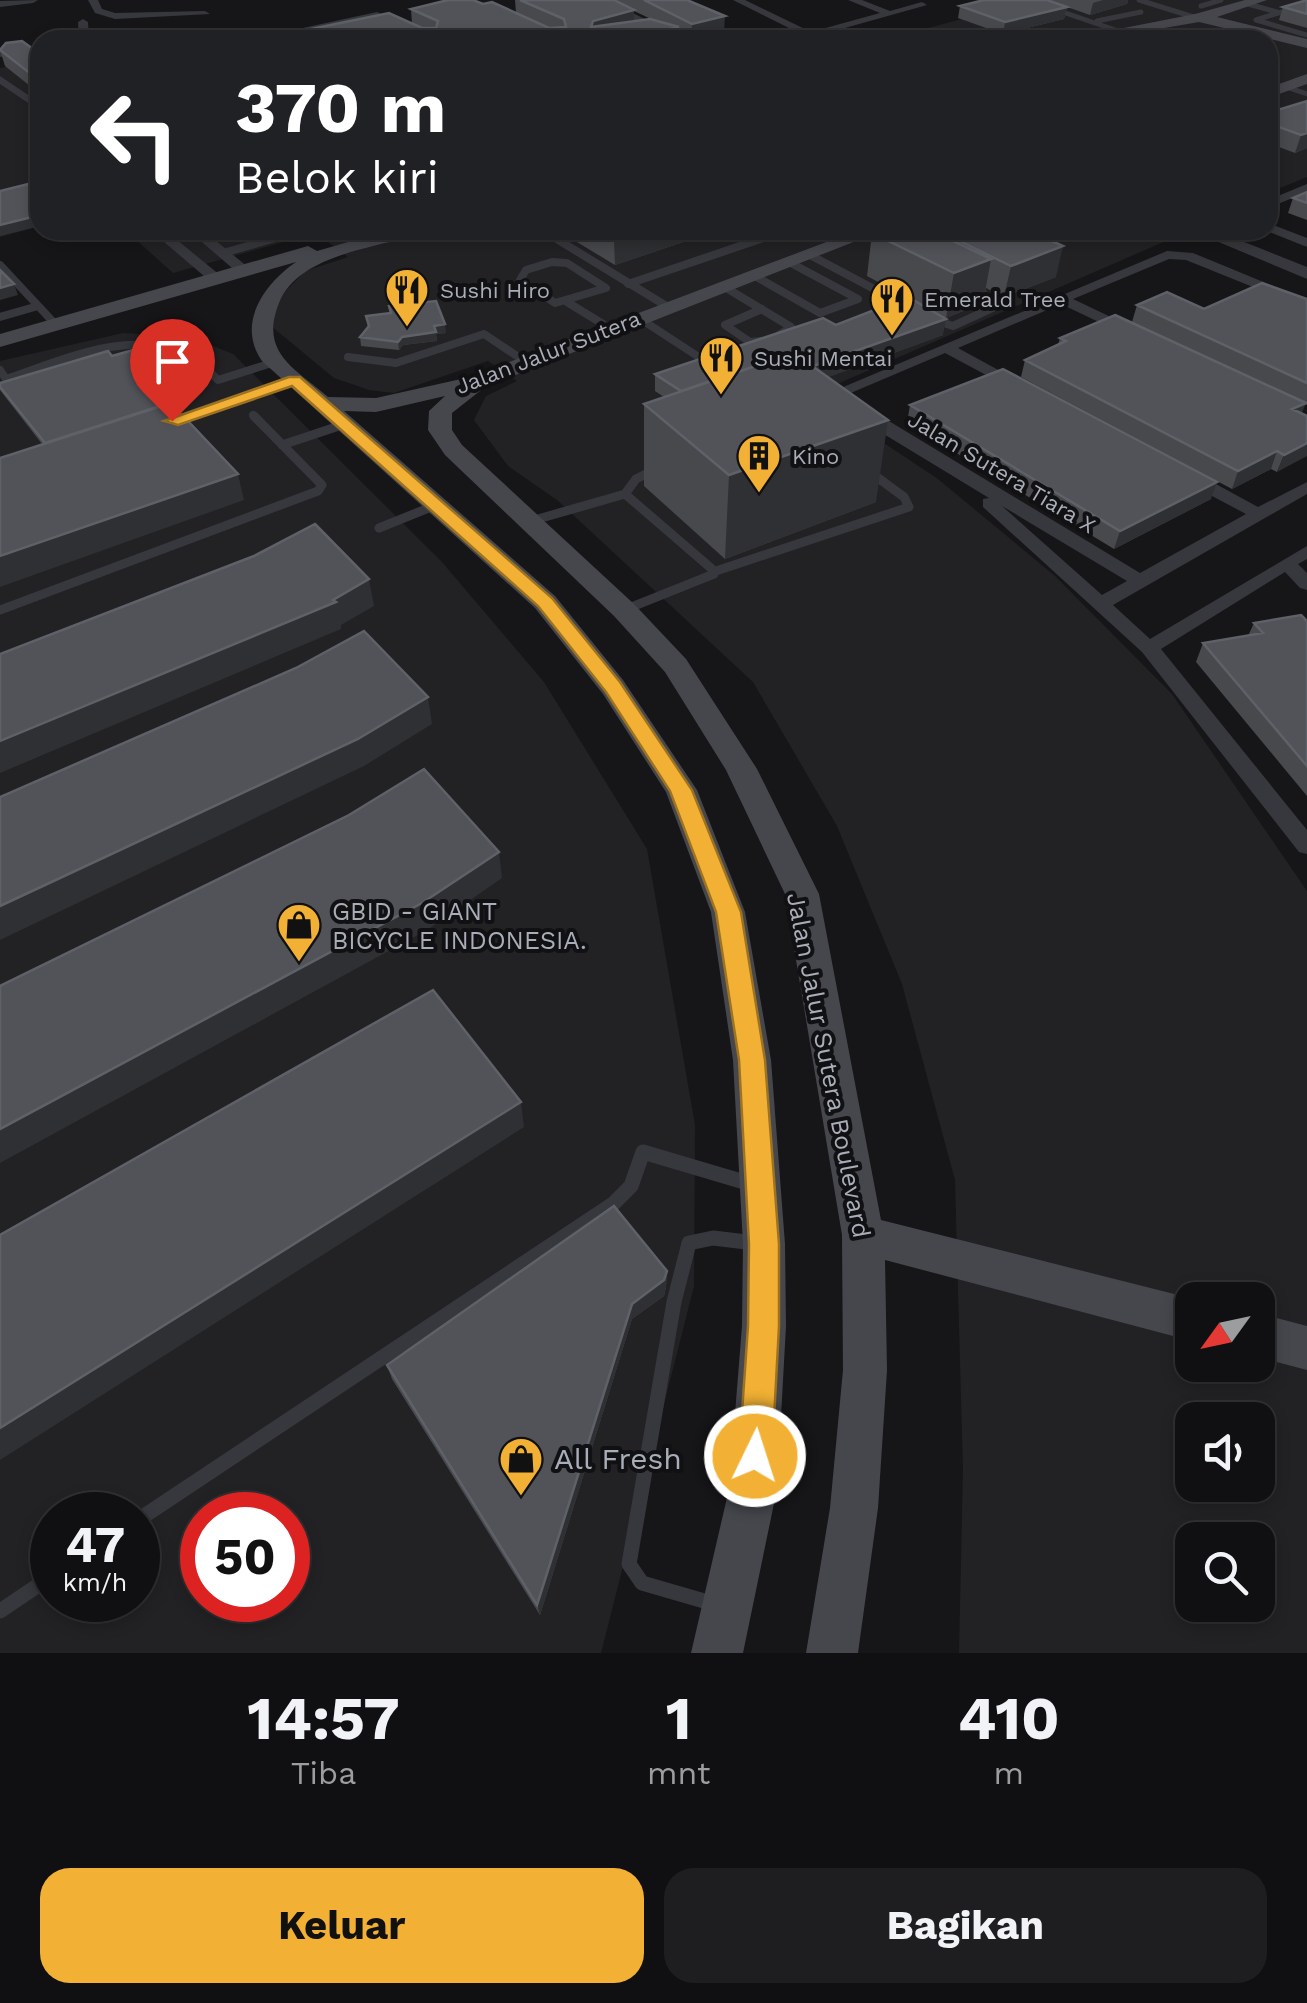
<!DOCTYPE html>
<html lang="id">
<head>
<meta charset="utf-8">
<style>
	body { margin:0; font-family:"Work Sans",sans-serif; background:#1e1e20; color:#f1f3f6; height:100vh; display:flex; flex-direction:column; font-size:38px; white-space:nowrap }
	* { box-sizing:border-box; margin:0 }
	p { font-size:32px; color:#9c9d9f }
	.icon { flex:none; width:55px; height:55px; fill:none; stroke:currentColor; stroke-width:2; stroke-linecap:round; stroke-linejoin:round }
	.map { position:relative; height:1653px; overflow:hidden }
	.side { display:flex; flex-direction:column; background:#101012; flex:1 }
	.side>* { flex:none }
	.banner { position:absolute; left:30px; top:30px; width:1248px; height:210px; border-radius:30px; box-shadow:0 5px 15px #0003,0 0 0 2px #303032; background:#202124; color:#fff; overflow:hidden }
	.needle { width:65px; rotate:237deg }
	.buttons { position:absolute; left:1175px; top:1282px; display:grid; gap:20px }
	.buttons a { display:grid; place-items:center; width:100px; height:100px; border-radius:20px; background:#101012; box-shadow:0 5px 15px #0003,0 0 0 2px #303032; font-size:50px }
	.speed { position:absolute; left:30px; top:1492px; display:flex; gap:20px; font-size:50px; font-weight:700; text-align:center }
	.speed>* { display:grid; place-content:center; width:130px; height:130px; border-radius:50%; background:#101012; box-shadow:0 5px 15px #0003,0 0 0 2px #303032; line-height:1 }
	.speed small { font-size:25px; font-weight:400 }
	.speed .limit { border:15px solid #d22; background:#fff; color:#111 }
	.pin { position:absolute; display:grid; place-items:center; width:85px; height:85px; color:#fff; margin:-102px -42px; border-radius:50% 50% 50% 0; rotate:-45deg; box-shadow:0 0 10px #0007 }
	.pin .icon { rotate:45deg }
	.me { position:absolute; width:110px; margin:-55px; rotate:4deg; stroke-linejoin:round; filter:drop-shadow(0 0 8px #0008) }
	.turn { display:flex; align-items:center; gap:35px; height:210px; padding:0 40px; font-size:45px }
	.turn .icon { width:130px; height:130px; stroke-width:2.5 }
	.turn b { display:block; font-size:70px; line-height:85px }
	.eta { display:flex; justify-content:space-evenly; align-items:center; height:170px; text-align:center }
	.eta b { font-size:60px; font-weight:700; line-height:70px }
	.cta { display:flex; gap:20px; margin-top:auto; padding:20px 40px }
	.cta a { flex:1; height:115px; border-radius:30px; background:#f2b134; color:#111; font-size:40px; font-weight:700; line-height:115px; text-align:center }
	.cta a+a { background:#1e1e20; color:#f1f3f6 }
	.map>svg:first-child { display:block }
	.built { fill:#222225; fill-rule:evenodd }
	.lines { fill:none; stroke-linecap:round; stroke-linejoin:round }
	.service-far3 { stroke:#37383d; stroke-width:5 }
	.service-far2 { stroke:#37383d; stroke-width:8 }
	.service-far1 { stroke:#37383d; stroke-width:9 }
	.service { stroke:#37383d; stroke-width:15 }
	.minor { fill:#37383d; fill-rule:evenodd }
	.tertiary { fill:#37383d; fill-rule:evenodd }
	.secondary { fill:#45474d; fill-rule:evenodd }
	.wall { fill:#47494d; fill-rule:evenodd }
	.shaded-wall { fill:#2f3033 }
	.building { fill:#525359; stroke:#5f6168; stroke-width:2.5 }
	.route { fill:#f2b134; stroke:#9d7322; stroke-width:2.5 }
	.labels { text-anchor:middle; stroke-width:8; stroke-linejoin:round; paint-order:stroke }
	.far-poi-label { font-size:22px; fill:#a8adb8; stroke:#111113; text-anchor:start }
	.far-street-label { font-size:22px; fill:#a8adb8; stroke:#111113 }
	.poi-label { font-size:25px; fill:#a8adb8; stroke:#111113; text-anchor:start }
	.street-label { font-size:25px; fill:#a8adb8; stroke:#111113 }
	.near-poi-label { font-size:30px; fill:#a8adb8; stroke:#111113; text-anchor:start }
</style>
</head>
<body>
<div class="map">
<svg width="1307" height="1653" viewBox="0 0 1307 1653">
	<rect width="100%" height="100%" fill="#161618"/>
	<!-- built -->
	<path class="built" d="M1032,0H1307V177L1268,193V40H884Z
		M40,59V226L0,237V68Z
		M125,230H1191L812,395L938,479L1055,576L1172,694L1307,891V1653H959L963,1469L955,1180L902,984L837,826L753,682L557,500L508,466L474,420L486,396L517,381L488,361L394,393L369,390L334,378L271,326L277,300L305,271L348,257L316,233L173,273ZM1192,1300H1258V1365H1192ZM1192,1420H1258V1485H1192ZM1192,1540H1258V1605H1192Z
		M123,333L191,337L233,354L442,562L544,682L647,849L695,1125L694,1286L601,1653H0V361ZM52,1515H138V1600H52ZM202,1515H288V1600H202Z"/>
	<g class="lines">
		<!-- service-far3 -->
		<path class="service-far3" d="M1139,0L1197,18
			M1248,4L1277,12
			M1307,4L1256,20L1307,35
			M1201,6L1221,0
			M1054,9L1121,32
			M1097,21L1141,12
			M977,40H989
			M1174,40H1192
			M1286,87L1307,94"/>
		<!-- service-far2 -->
		<path class="service-far2" d="M542,230L668,307
			M223,253L304,230
			M808,254L910,308
			M552,262L567,263L606,288L555,303L520,280L526,270Z
			M0,265L56,325
			M753,275L820,313L858,299L789,262
			M628,284L787,230
			M723,286L791,327L779,335
			M567,302L611,329
			M762,309L725,325L750,342L762,341
			M0,317L38,306
			M639,318L708,363
			M931,319L953,326L1001,304L971,287
			M348,357L396,363L484,334L526,362
			M0,370L6,379C60,361 132,327 188,355C199,361 209,371 218,380L275,362
			M253,415L256,419
			M181,419L295,380"/>
		<!-- service-far1 -->
		<path class="service-far1" d="M171,422L189,416
			M282,445L345,424
			M625,494L636,479L654,470
			M531,521L625,494L712,569L714,574L624,610
			M379,528L436,505
			M713,572L909,507L904,497L870,472
			M0,610L318,491L322,485L254,416"/>
		<!-- service -->
		<path class="service" d="M138,1520L613,1204L631,1186L643,1152L751,1184
			M718,1605L642,1583L629,1564L674,1302L689,1243L713,1238L755,1243
			M0,1611L52,1576"/>
		<!-- minor -->
		<path class="minor" d="M38,0L33,3L0,7V1Z
			M88,0H98L102,9L115,13L205,11L210,14L115,19L95,13Z
			M733,0H745L811,32L880,13L848,0H862L890,11L922,2L927,5L802,40H786L801,34Z
			M604,2H610L688,40H675L604,6Z
			M377,12L438,40H425L376,18L289,35L284,32Z
			M83,19L88,22L89,40H79L78,22Z
			M159,37L181,40H154Z
			M40,45V51L0,57V51Z
			M0,76L40,103V111L0,84Z
			M1307,184V192L1268,208V200Z
			M1268,223L1307,238V247L1264,230H1268Z
			M150,230H165L221,276V282H211Z
			M188,230H203L249,268V274H239Z
			M1167,251L1193,253L1307,300V309L1186,260L1169,259L1073,299L1136,329V335H1126L1061,304L958,348L1026,385V391H1016L945,353L846,395L1140,573L1246,514L1180,479V471H1192L1258,507L1307,482V494L1113,605L1150,639L1307,546V559L1298,564L1307,573V590L1300,588L1285,572L1161,649L1307,830V854L1299,852L1142,652L983,507V499L989,498L836,405L829,393ZM1002,506L1127,581L1102,595Z"/>
		<!-- tertiary -->
		<path class="tertiary" d="M1190,230H1214L1307,267V279Z"/>
		<!-- secondary -->
		<path class="secondary" d="M1245,0H1267L1217,17L1307,39V48L1199,22L1095,40H1063L1195,14Z
			M1307,74V84L1268,98V88Z
			M390,230H421C412,238 398,240 385,243C349,252 294,264 279,303C259,353 295,368 328,397L376,398L470,377L858,230H884L485,387L452,413V430L462,445L634,604L686,659L757,769L819,894L881,1220L1198,1300H1192V1341L885,1260L887,1370L878,1508L858,1653H806L830,1508L843,1370L842,1235L785,894L726,770L665,672L614,616L445,455L428,430L429,411L445,396L376,412L344,411L555,596L623,680L697,790L745,912L771,1060L785,1244L786,1326L777,1489L743,1653H691L729,1489L742,1326L743,1244L733,1060L711,912L666,792L603,694L535,608L262,361C236,324 264,284 296,262L0,347V334L308,246L317,251Z
			M1258,1313L1307,1326V1370L1258,1357Z"/>
	</g>
	<!-- wall -->
	<path class="wall" d="M515,0H687L724,32L691,39L679,33L678,40H268L267,38L412,24L411,9L483,4L516,13ZM634,11L653,20L634,21Z
		M984,0H1128L1127,4L1090,15L1067,7L1064,19L1003,34L958,18L960,6Z
		M1307,0V28L1279,20L1283,7Z
		M0,50L40,54V94L5,66Z
		M1307,101V148L1295,153L1268,143V113Z
		M1307,192V220L1288,213L1293,198Z
		M209,230H256L221,240Z
		M557,230H719L615,265Z
		M936,230L1056,277L1004,297L986,288L983,303L946,318L923,305L943,335L828,377L876,502L725,559L644,486V404L664,397L655,391V374L836,325L908,298L867,276L872,233H936Z
		M1307,299V405L1305,404L1277,472L1271,469L1232,489L1021,377L1025,360L1058,345L1060,338L1132,322L1137,305L1204,309Z
		M389,306L446,333L436,334L437,341L403,345L399,350L361,346L360,337L368,327L366,316L390,313Z
		M112,356L178,398L161,403L244,500L42,444L0,390V383Z
		M910,405L1211,499L1114,549L907,423Z
		M1307,621V796L1196,662L1203,643L1248,636L1254,623Z
		M667,1271L666,1287L664,1296L632,1319L540,1615L392,1379L387,1365Z"/>
	<!-- shaded-wall -->
	<path class="shaded-wall" d="M1103,0H1128L1127,4L1090,15L1093,3Z
		M1067,7L1064,19L1003,34L1005,22Z
		M634,10V25L591,27L593,21Z
		M725,16L724,32L691,39L692,24Z
		M679,27L678,40H641V35Z
		M1307,133V148L1295,153L1301,135Z
		M40,215V226L0,236V225Z
		M219,230H256L221,240Z
		M649,230H719L615,265L614,241Z
		M1063,246L1056,277L1004,297L1011,266Z
		M991,259L983,303L946,318L954,273Z
		M14,284L18,295L0,300V288Z
		M946,319L943,335L788,392L779,379Z
		M445,324L446,333L436,334L437,341L403,345L399,350L398,342L402,337L434,326Z
		M175,390L178,398L157,405L154,396Z
		M1306,403L1299,420L1292,409Z
		M888,420L876,502L725,559L729,475Z
		M1307,443V456L1277,472L1284,455Z
		M1277,451L1271,469L1232,489L1238,471Z
		M238,474L244,500L0,587V556Z
		M1217,482L1211,499L1114,549L1120,531Z
		M369,579L374,606L341,625V629L0,773V741L333,600Z
		M428,697L432,724L364,766L0,940V906Z
		M499,852L502,878L427,930L0,1163V1129Z
		M521,1102L524,1127L0,1460V1428Z
		M667,1271L666,1287L664,1296L632,1319L540,1615L537,1605L632,1304Z"/>
	<!-- building -->
	<path class="building" d="M448,0H473L483,4L492,2L549,28L566,27L564,19L520,0H614L634,10L593,21L591,27L650,19L679,27L641,35L652,40H527L519,36L503,40H271L267,38L389,13L422,28H436L438,21L411,9Z
		M644,0H687L725,16L692,24Z
		M984,0H1047L1067,7L1005,22L960,6Z
		M1307,0V14L1283,7Z
		M22,41L40,54V81L0,50L6,43Z
		M1307,101V133L1301,135L1268,123V113Z
		M40,181V215L0,225V191Z
		M1307,192V203L1293,198Z
		M595,230H649L614,241Z
		M880,230H930L991,259L954,273L872,233Z
		M937,230H1027L1063,246L1011,266Z
		M0,270L14,284L0,288Z
		M1262,283L1307,299V383L1137,305L1167,292L1204,309Z
		M908,297L946,319L813,366L794,353L681,391L655,374L823,318L836,325Z
		M436,301L445,324L434,326L436,332L402,337L398,342L360,337L369,326L366,316L391,313L389,306Z
		M1115,315L1306,403L1292,409L1307,416V443L1284,455L1277,451L1238,471L1025,360L1066,341L1060,338Z
		M137,349L175,390L154,396L163,405L45,443L0,387V383L108,351L112,356Z
		M794,353L888,420L729,475L644,404Z
		M1003,369L1217,482L1120,531L910,405Z
		M171,403L238,474L0,556V458Z
		M315,524L369,579L333,600L336,602L0,741V654L254,556Z
		M1301,615L1307,621V766L1203,643L1263,633L1254,623Z
		M364,631L428,697L358,739L0,906V797L296,668Z
		M424,769L499,852L422,903L0,1129V986L349,815Z
		M433,990L521,1102L0,1428V1235Z
		M614,1206L667,1271L664,1280L632,1304L537,1605L387,1365Z"/>
	<!-- route -->
	<path class="route" d="M289,377H300L552,598L620,682L692,790L741,912L765,1060L779,1244V1326L772,1456L767,1468L755,1472L744,1468L739,1456L748,1326L749,1244L739,1060L716,912L670,791L606,692L538,606L292,386L178,425L164,421Z"/>
	<!-- icons -->
	<defs>
		<symbol id="restaurant-pin" viewBox="-11 -11 22 30"><path d="M0 17L-7.5 6A9.5 9.5 0 1 1 7.5 6Z" fill="#f2b134" stroke="#111113"/><path d="M-5-6h1v4h1v-4h1v4h1v-4h1v5L-1.5 .5V6h-2V.5L-5-1ZM5-6V6H3V1.5H1.5Q1.5-4 5-6Z" fill="#111"/></symbol>
		<symbol id="building-pin" viewBox="-11 -11 22 30"><path d="M0 17L-7.5 6A9.5 9.5 0 1 1 7.5 6Z" fill="#f2b134" stroke="#111113"/><path d="M-4-6H4V6H1V3H-1V6H-4ZM-2.5-4.3h1.7v1.8h-1.7ZM.8-4.3h1.7v1.8H.8ZM-2.5-1h1.7V.8h-1.7ZM.8-1h1.7V.8H.8Z" fill="#111"/></symbol>
		<symbol id="shop-pin" viewBox="-11 -11 22 30"><path d="M0 17L-7.5 6A9.5 9.5 0 1 1 7.5 6Z" fill="#f2b134" stroke="#111113"/><path d="M-5-2.5h2.3a2.7 3.5 0 0 1 5.4 0H5L5.5 6h-11ZM-1.5-2.5h3a1.5 2.3 0 0 0-3 0Z" fill="#111"/></symbol>
	</defs>
	<g fill-rule="evenodd">
		<use href="#restaurant-pin" x="382" y="265" width="50" height="68"/>
		<use href="#restaurant-pin" x="867" y="274" width="50" height="68"/>
		<use href="#restaurant-pin" x="696" y="333" width="50" height="68"/>
		<use href="#building-pin" x="734" y="431" width="50" height="68"/>
		<use href="#shop-pin" x="274" y="900" width="50" height="68"/>
		<use href="#shop-pin" x="496" y="1434" width="50" height="68"/>
	</g>
	<g class="labels">
		<!-- far-poi labels -->
		<g class="far-poi-label">
			<text x="440" y="298">Sushi Hiro</text>
			<text x="924" y="307">Emerald Tree</text>
			<text x="754" y="366">Sushi Mentai</text>
			<text x="792" y="464">Kino</text>
		</g>
		<!-- far-street labels -->
		<g class="far-street-label">
			<text transform="translate(548 352) rotate(-21)" y="8">Jalan Jalur Sutera</text>
			<text transform="translate(1002 472) rotate(31)" y="8">Jalan Sutera Tiara X</text>
		</g>
		<!-- poi labels -->
		<g class="poi-label">
			<text x="332" y="920">GBID - GIANT<tspan x="332" dy="29">BICYCLE INDONESIA.</tspan></text>
		</g>
		<!-- street labels -->
		<g class="street-label">
			<text transform="translate(829 1065) rotate(79)" y="9">Jalan Jalur Sutera Boulevard</text>
		</g>
		<!-- near-poi labels -->
		<g class="near-poi-label">
			<text x="554" y="1469">All Fresh</text>
		</g>
	</g>
</svg>
<div class="buttons">
<a><svg class="needle" viewBox="-14 -14 28 28"><path d="M0-13l5 13h-10z" fill="#e53935"/><path d="M0 13l5-13h-10z" fill="#9c9d9f"/></svg></a>
<a><svg class="icon" aria-label="sound" viewBox="0 0 24 24"><path d="M4 9h4l5-4v14l-5-4H4zM17 9q2 3 0 6"/></svg></a>
<a><svg class="icon" aria-label="search" viewBox="0 0 24 24"><circle cx="10" cy="10" r="6"/><path d="M15 15l6 6"/></svg></a>
</div>
<div class="speed"><div>47<small>km/h</small></div><div class="limit">50</div></div>
<div class="pin" style="left:172px;top:421px;background:#d93025"><svg class="icon" aria-label="arrive" viewBox="0 0 24 24"><path d="M6 21V4h12l-3 4 3 4H6"/></svg></div>
<svg class="me" style="left:755px;top:1456px" viewBox="-20 -20 40 40"><circle r="17" fill="#f2b134" stroke="#fff" stroke-width="3"/><path d="M0-11L8 9 0 5-8 9z" fill="#fff"/></svg>
<div class="banner">
<div class="turn"><svg class="icon" aria-label="left" viewBox="0 0 24 24"><path d="M17 20v-9H6M10 6l-5 5 5 5"/></svg><div><b>370 m</b>Belok kiri</div></div>
</div>
</div>
<section class="side">
<div class="eta">
<div><b>14:57</b><p>Tiba</p></div>
<div><b>1</b><p>mnt</p></div>
<div><b>410</b><p>m</p></div>
</div>
<div class="cta"><a>Keluar</a><a>Bagikan</a></div>
</section>
</body>
</html>
